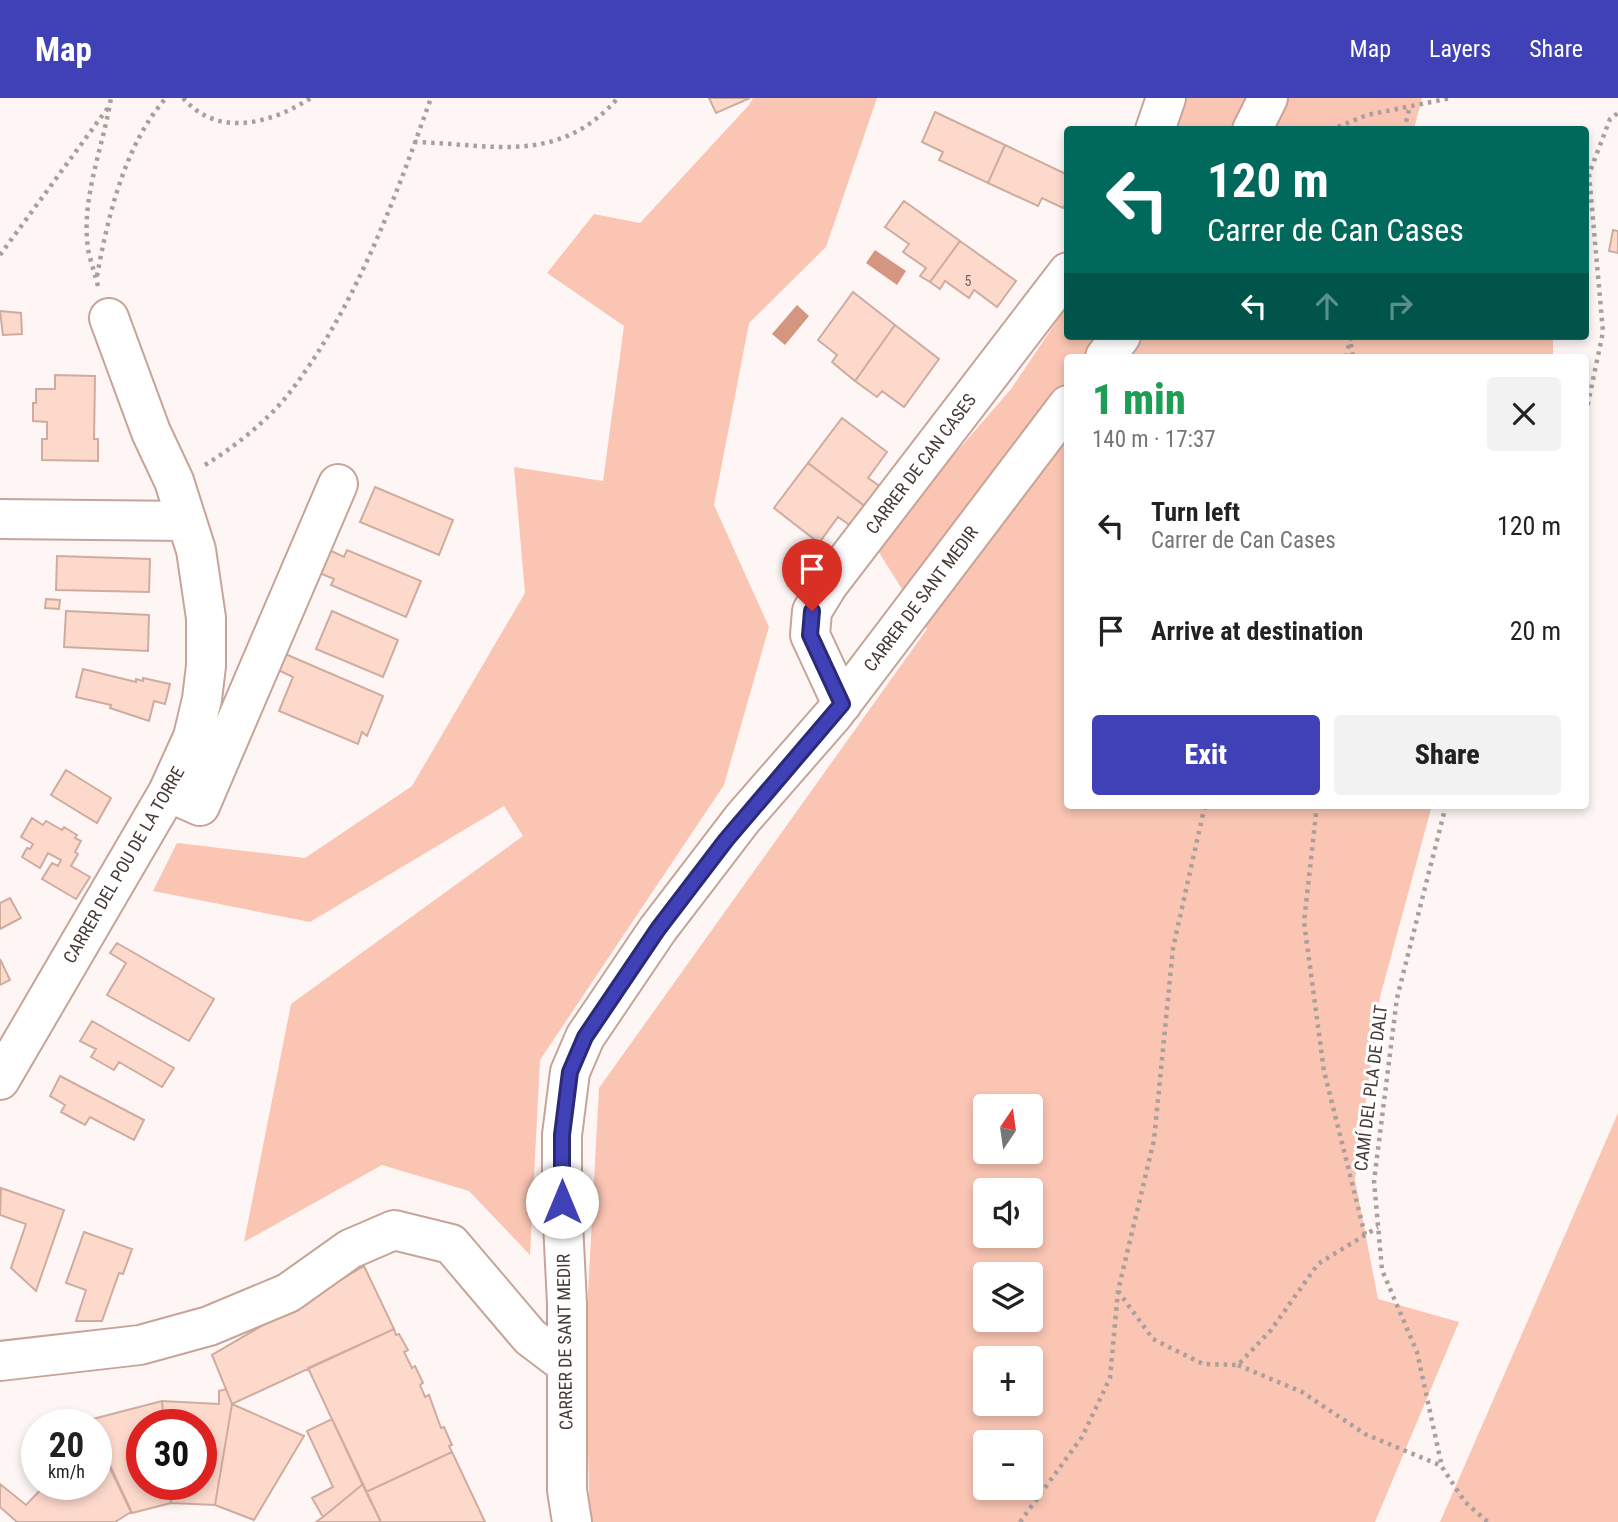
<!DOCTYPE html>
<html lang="en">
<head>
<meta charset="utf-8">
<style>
	body { margin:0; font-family:"Roboto Condensed",sans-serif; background:#f2f2f2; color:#222; height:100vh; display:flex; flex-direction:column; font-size:26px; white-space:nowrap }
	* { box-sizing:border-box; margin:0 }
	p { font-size:23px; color:#767676 }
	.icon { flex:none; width:38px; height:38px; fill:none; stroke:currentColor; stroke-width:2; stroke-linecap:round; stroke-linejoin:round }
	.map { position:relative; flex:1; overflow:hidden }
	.side { position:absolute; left:1064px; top:256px; width:525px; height:455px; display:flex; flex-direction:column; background:#fff; border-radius:7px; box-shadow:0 4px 10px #0003 }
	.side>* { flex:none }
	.top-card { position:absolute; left:1064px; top:28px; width:525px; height:214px; border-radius:7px; box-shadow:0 4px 10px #0003; background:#00695c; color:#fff; overflow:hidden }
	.needle { width:46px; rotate:13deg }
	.buttons { position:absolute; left:973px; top:996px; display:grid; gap:14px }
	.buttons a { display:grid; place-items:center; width:70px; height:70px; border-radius:7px; background:#fff; box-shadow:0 4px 10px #0003; font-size:35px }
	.speed { position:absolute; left:21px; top:1311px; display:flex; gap:14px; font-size:35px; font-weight:700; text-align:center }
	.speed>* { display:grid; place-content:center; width:91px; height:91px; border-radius:50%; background:#fff; box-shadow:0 4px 10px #0003; line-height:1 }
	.speed small { font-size:18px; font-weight:400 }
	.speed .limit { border:10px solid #d22; background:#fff; color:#111 }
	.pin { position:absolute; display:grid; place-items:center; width:60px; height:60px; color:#fff; margin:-72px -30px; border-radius:50% 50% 50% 0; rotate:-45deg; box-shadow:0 0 7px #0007 }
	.pin .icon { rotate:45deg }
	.me { position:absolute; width:77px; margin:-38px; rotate:0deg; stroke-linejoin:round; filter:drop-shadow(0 0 5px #0008) }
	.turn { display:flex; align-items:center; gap:24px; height:147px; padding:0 28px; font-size:32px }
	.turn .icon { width:91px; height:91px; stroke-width:2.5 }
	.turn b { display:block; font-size:49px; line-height:60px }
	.lanes { display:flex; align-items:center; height:66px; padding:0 28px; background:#0003; justify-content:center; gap:35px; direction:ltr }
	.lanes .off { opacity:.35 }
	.round { display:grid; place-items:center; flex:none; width:74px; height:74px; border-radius:7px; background:#f2f2f2 }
	.summary { display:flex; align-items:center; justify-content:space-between; height:119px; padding:0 28px }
	h1 { font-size:42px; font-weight:800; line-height:52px; color:#1e9e55 }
	.button { display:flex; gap:14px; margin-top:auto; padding:14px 28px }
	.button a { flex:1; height:80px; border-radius:7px; background:#4041b6; color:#fff; font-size:28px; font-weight:800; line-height:80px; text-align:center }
	.button a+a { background:#f2f2f2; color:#222 }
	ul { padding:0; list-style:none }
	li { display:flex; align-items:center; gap:21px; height:105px; padding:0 28px }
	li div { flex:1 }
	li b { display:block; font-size:26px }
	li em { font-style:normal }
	header { display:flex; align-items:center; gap:42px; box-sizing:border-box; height:98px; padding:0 35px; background:#4041b6; color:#fff }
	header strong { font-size:33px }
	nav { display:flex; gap:38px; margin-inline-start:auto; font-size:24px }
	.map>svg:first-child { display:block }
	.green { fill:#fac5b3; fill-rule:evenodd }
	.water { fill:#d49681 }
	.building { fill:#fdd9cc; stroke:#cfaca0; stroke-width:2 }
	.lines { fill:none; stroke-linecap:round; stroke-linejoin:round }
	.minor-casing { stroke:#c7a498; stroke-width:42 }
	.path { stroke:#aa9f9c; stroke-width:4.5; stroke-dasharray:3.5 5; stroke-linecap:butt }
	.minor { stroke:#fff; stroke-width:38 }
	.route-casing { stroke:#2a2a76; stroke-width:18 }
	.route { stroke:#4041b6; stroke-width:12 }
	.labels { text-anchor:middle; stroke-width:6; stroke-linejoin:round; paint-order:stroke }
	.number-label { font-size:14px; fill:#74615a }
	.street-label { font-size:18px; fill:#473934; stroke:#fff }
</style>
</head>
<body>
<header>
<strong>Map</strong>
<nav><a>Map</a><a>Layers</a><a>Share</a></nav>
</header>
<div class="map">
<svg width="1618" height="1424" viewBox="0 0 1618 1424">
	<rect width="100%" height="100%" fill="#fef6f4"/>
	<!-- green -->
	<path class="green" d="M753,0H877L826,149L749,225L714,407L769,529L724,687L540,962L530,1157L469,1093L382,1067L244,1144L291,906L523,738L504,708L310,824L153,793L177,745L305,760L412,688L525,495L514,369L603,383L624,228L547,175L594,116L640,125L749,7Z
		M1186,0H1422L1414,31L1176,32Z
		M1067,208L1068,238H1553V259H1068V707H1432L1380,899L1355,1082L1378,1201L1459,1224L1375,1424H590L585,1251L599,990L927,531L875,448L1011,291ZM985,1008H1031V1054H985ZM985,1092H1031V1138H985ZM985,1176H1031V1222H985ZM985,1260H1031V1306H985ZM985,1344H1031V1390H985Z
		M1618,1015V1424H1440Z"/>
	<!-- water -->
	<path class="water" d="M875,152L906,173L897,187L866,165Z
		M797,207L809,218L785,247L772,236Z"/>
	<!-- building -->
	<path class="building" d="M709,0H750L716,15Z
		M935,14L1005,47L988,85L939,62L943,54L922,44Z
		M1005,47L1068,77V101L1063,110L1042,100L1038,108L988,85Z
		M904,103L960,143L930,184L920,178L926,170L903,154L909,146L885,129Z
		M1613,132L1618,133V155L1609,153Z
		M960,143L1016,183L997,209L974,192L969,200L945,183L940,191L930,184Z
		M853,194L895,227L855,283L832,264L837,257L818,242Z
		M0,213L21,215L22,236L3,237Z
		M895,227L939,261L904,309L882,293L877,299L855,283Z
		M55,277L95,278L94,341H98V363L42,362V341H47V324L33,323V305H36V291H55Z
		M842,320L887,354L868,380L881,389L866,409L808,365Z
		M808,365L866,409L851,428L838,419L819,445L774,410Z
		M375,389L453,422L439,457L360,424Z
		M327,451L344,459L347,452L421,483L406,519L331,487L334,481L317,474Z
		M57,458L150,461L149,494L56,492Z
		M46,501L60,502L59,511L45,510Z
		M66,513L149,517L148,553L64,549Z
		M332,513L398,542L383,579L316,551Z
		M283,555L383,598L367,638L362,634L358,646L279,613L293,579L276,571Z
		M83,571L136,584V581L143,583V580L170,586L165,606L154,603L149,623L110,610L111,607L76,599Z
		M66,672L111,700L97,725L51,697Z
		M32,720L43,727L46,723L62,732L64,729L77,737L75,740L81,743L75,754L78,756L71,768L90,779L76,801L42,781L52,765L58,768L61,762L48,755L40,770L22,759L27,750L30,751L33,746L21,739Z
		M10,800L21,820L0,831V805Z
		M117,845L214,901L189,943L107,897L126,865L110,855Z
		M0,861L10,882L0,887Z
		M92,923L174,970L162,989L119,964L114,972L91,959L96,951L80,943Z
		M60,978L144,1022L134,1042L90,1019L85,1027L61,1014L65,1007L50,998Z
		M1,1090L64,1112L36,1193L11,1170L26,1126L0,1117Z
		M84,1134L132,1151L123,1176L119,1175L102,1223H76L86,1192L66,1185Z
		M364,1168L394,1231L232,1306L212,1257Z
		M394,1231L396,1237L399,1236L408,1252L404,1254L412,1270L415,1268L423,1285L420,1287L425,1299L429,1297L441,1330L444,1329L452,1347L449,1348L452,1354L366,1394L308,1270Z
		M226,1291L232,1306L215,1407L171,1405L170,1386H201V1326H164L162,1303L219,1306V1293Z
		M162,1303L164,1326H142V1386H170L171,1405L132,1415L96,1337V1326H91L89,1322Z
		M232,1306L304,1338L254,1422L215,1407Z
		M332,1321L363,1386L323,1419L312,1400L333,1389L307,1333Z
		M96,1341L131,1414L115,1424H17L0,1409V1386L26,1407L46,1386H96Z
		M452,1354L485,1424H381L366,1394Z
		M363,1386L381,1424H316L323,1419Z"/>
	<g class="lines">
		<defs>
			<path id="minor" d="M1155,32L1166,0
				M1252,32L1268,0
				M1105,259L1121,238
				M0,421L187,423
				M842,606L810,537L812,513L828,487L1068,174
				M168,694L200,708L338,386
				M0,982L168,694L193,639L202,601L206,568V520L196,452L174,383L151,334L109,220
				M0,1263L140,1247L209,1228L288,1195L350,1151L394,1132L451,1146L530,1239L567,1267
				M572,1424L567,1392V1206L562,1104V1037L570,974L585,939L658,831L743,720L833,617L1068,307"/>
		</defs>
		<!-- minor casing -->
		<use href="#minor" class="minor-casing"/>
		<!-- path -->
		<path class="path" d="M183,0C219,41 271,25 311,0
			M1330,32L1367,17L1451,0
			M1404,32L1410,8
			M414,44C494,46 558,68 618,0
			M0,157L110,7
			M97,178C108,118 125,46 166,0
			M98,188C95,177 92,167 89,156C79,104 103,51 111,0
			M1351,246L1353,259
			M1346,259L1351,238
			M1586,315L1603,234L1589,76L1610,21L1618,15
			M205,367C234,349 265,325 287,298C354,213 395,101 431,0
			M1317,707L1304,824L1324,973L1365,1137
			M1446,707L1397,900L1374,1083L1382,1172L1417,1254L1442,1369L1465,1404L1488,1424
			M1118,1193L1153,1241L1203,1266L1238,1267L1271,1232L1318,1166L1378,1129
			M1238,1267L1302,1294L1365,1336L1442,1368
			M1020,1424L1082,1339L1110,1280L1118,1193L1154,1042L1173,850L1205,707"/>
		<!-- minor -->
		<use href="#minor" class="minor"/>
	</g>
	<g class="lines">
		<defs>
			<path id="route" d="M562,1104V1037L570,974L585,939L658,831L726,742L842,606L810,537L812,513"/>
		</defs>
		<!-- route casing -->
		<use href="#route" class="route-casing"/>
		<!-- route -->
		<use href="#route" class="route"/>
	</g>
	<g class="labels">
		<!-- number labels -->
		<g class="number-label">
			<text x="968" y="188">5</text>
		</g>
		<!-- street labels -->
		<g class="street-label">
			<text transform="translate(921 366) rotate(-53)" y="6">CARRER DE CAN CASES</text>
			<text transform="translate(921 501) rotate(-53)" y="6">CARRER DE SANT MEDIR</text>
			<text transform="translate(124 767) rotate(-60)" y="6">CARRER DEL POU DE LA TORRE</text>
			<text transform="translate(1371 990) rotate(-83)" y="6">CAMÍ DEL PLA DE DALT</text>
			<text transform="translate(565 1244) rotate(-91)" y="6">CARRER DE SANT MEDIR</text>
		</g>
	</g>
</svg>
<div class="buttons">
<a><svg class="needle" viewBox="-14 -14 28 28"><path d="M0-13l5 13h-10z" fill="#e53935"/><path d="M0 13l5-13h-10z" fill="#767676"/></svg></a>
<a><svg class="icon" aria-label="sound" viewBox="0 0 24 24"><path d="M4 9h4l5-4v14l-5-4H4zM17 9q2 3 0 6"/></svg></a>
<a><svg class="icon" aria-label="layers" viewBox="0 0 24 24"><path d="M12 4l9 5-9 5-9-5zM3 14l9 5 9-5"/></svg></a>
<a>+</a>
<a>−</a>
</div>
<div class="speed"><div>20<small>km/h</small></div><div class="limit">30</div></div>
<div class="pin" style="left:812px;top:513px;background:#d93025"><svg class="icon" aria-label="arrive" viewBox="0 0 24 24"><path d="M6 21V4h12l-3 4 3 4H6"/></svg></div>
<svg class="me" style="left:562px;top:1104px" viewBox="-20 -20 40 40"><circle r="19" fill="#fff"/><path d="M0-13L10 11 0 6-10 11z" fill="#4041b6"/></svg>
<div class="top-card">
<div class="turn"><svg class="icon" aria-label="left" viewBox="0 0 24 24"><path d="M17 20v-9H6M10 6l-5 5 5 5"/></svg><div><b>120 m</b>Carrer de Can Cases</div></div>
<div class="lanes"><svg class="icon" aria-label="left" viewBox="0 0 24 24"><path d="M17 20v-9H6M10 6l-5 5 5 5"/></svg><svg class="icon off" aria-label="ahead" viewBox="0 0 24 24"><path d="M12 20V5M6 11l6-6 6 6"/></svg><svg class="icon off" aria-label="right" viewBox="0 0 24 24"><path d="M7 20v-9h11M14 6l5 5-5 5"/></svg></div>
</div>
<section class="side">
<div class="summary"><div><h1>1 min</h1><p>140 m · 17:37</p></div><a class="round"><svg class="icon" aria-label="close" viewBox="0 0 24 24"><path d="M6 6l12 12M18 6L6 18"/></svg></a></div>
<ul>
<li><svg class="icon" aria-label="left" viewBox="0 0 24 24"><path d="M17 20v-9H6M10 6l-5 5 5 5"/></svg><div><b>Turn left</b><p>Carrer de Can Cases</p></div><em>120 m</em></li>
<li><svg class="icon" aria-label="arrive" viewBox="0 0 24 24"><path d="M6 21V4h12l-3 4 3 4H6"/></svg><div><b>Arrive at destination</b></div><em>20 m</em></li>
</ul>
<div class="button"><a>Exit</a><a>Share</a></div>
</section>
</div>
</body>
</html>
